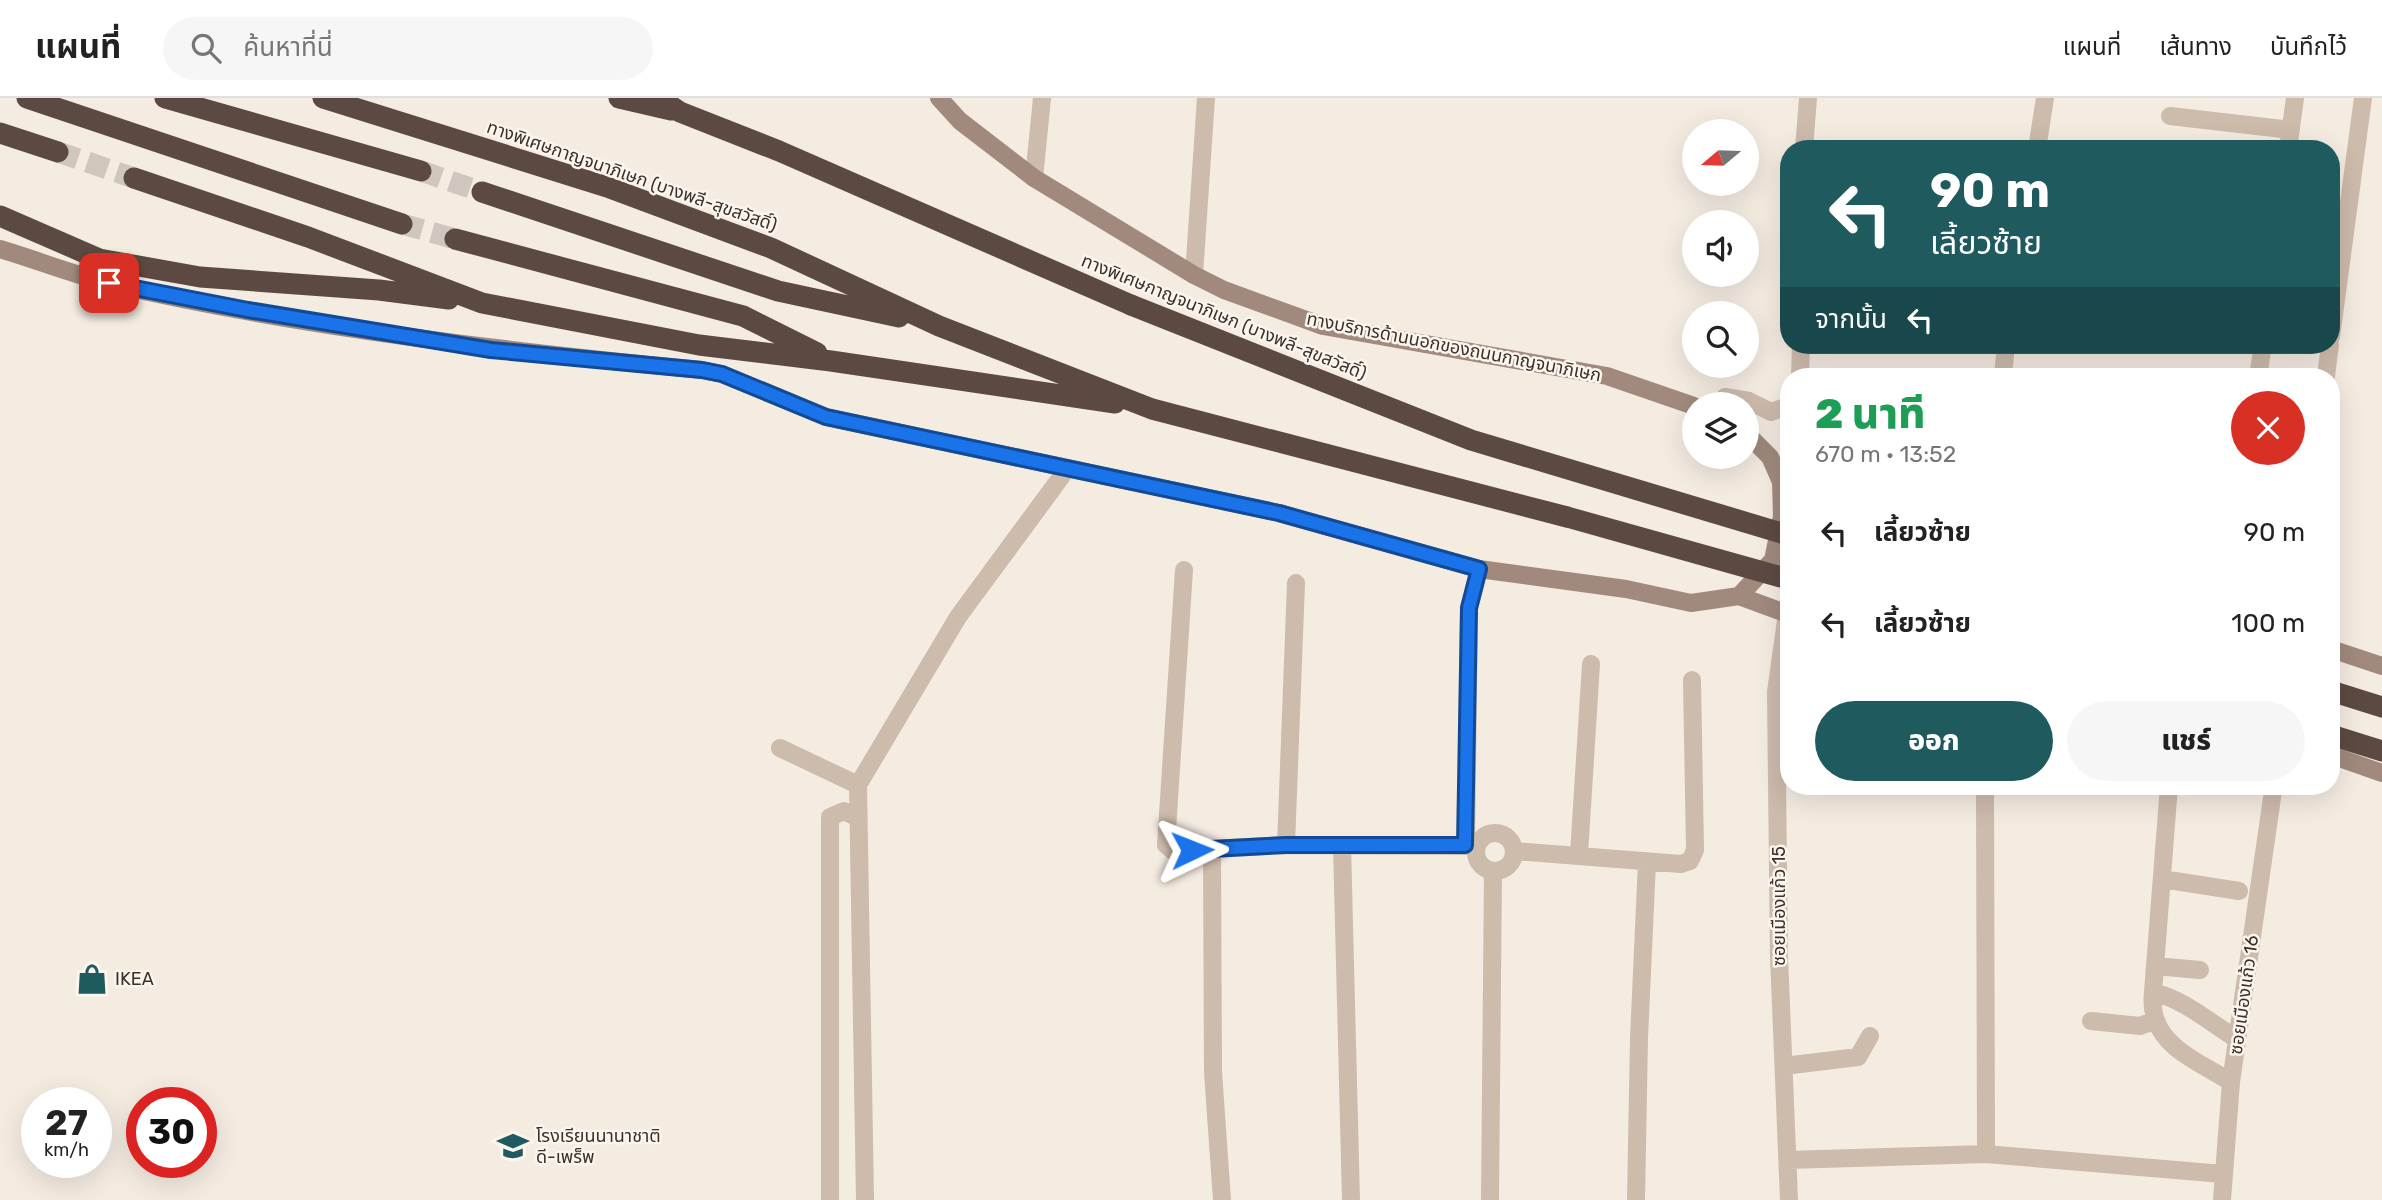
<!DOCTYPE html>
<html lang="th">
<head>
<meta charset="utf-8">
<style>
	body { margin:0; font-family:Rubik,"Noto Sans Thai",sans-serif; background:#f6f6f6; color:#222; height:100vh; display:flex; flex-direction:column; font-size:26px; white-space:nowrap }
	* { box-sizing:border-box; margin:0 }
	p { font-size:23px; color:#767676 }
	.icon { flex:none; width:38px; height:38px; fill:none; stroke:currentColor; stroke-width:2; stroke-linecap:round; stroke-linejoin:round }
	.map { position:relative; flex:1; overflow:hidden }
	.sheet { position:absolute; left:1780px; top:270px; width:560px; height:427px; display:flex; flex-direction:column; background:#fff; border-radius:28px; box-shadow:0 7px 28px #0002 }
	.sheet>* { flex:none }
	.top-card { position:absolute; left:1780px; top:42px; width:560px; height:214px; border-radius:28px; box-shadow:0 7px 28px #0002; background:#1f5a5e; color:#fff; overflow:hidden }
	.needle { width:46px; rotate:251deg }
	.controls { position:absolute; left:1682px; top:21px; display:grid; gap:14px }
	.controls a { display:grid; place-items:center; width:77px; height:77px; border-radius:50%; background:#fff; box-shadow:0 7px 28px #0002; font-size:35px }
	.speed { position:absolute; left:21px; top:989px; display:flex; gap:14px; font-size:35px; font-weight:700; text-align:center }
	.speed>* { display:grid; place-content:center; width:91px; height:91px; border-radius:50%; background:#fff; box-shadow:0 7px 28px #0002; line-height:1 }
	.speed small { font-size:18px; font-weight:400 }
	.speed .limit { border:10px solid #d22; background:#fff; color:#111 }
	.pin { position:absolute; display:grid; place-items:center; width:60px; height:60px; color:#fff; margin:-30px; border-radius:14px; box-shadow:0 4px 10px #0006 }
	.me { position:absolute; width:77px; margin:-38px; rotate:88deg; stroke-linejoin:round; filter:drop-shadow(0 0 5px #0008) }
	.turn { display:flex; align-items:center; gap:24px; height:147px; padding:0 35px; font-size:32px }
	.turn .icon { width:91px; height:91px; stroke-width:2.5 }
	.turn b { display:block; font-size:49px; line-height:60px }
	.then { display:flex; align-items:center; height:66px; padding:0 35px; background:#0003; gap:14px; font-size:26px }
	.round { display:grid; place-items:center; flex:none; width:74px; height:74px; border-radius:37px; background:#f6f6f6 }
	.head { display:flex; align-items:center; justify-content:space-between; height:119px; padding:0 35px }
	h1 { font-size:42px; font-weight:800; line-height:52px; color:#1e9e55 }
	.action { display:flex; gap:14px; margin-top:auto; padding:14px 35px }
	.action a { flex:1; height:80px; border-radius:42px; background:#1f5a5e; color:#fff; font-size:28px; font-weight:800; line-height:80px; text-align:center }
	.action a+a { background:#f6f6f6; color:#222 }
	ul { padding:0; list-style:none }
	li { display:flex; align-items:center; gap:21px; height:91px; padding:0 35px }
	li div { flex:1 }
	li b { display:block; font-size:26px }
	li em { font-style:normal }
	header { display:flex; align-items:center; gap:42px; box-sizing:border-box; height:98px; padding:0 35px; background:#fff; border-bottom:2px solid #e0e0e0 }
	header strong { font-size:33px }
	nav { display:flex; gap:38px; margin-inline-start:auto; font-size:24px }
	.search { width:490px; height:63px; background:#f6f6f6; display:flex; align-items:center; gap:18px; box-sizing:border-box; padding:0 24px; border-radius:38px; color:#767676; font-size:26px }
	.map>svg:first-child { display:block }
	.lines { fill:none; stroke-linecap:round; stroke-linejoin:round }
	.highway-tunnel { stroke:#cfc6bd; stroke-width:21; stroke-dasharray:21 10; stroke-linecap:butt }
	.street { stroke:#cdbbac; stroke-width:18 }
	.secondary { stroke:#a18a7d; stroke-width:18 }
	.highway { stroke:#5c4a42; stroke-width:21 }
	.highway-bridge { stroke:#5c4a42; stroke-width:21 }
	.route-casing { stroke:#114b97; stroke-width:18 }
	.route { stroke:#1a73e8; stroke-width:12 }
	.labels { text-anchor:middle; stroke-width:5; stroke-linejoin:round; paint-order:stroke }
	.street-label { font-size:18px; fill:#3b302b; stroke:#fbf5ee }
	.poi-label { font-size:18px; fill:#3b302b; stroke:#fbf5ee; text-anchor:start }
</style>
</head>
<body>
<header>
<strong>แผนที่</strong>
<div class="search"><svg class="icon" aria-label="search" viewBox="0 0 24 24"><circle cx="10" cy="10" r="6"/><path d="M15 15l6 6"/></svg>ค้นหาที่นี่</div>
<nav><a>แผนที่</a><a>เส้นทาง</a><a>บันทึกไว้</a></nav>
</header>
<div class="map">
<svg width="2382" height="1102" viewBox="0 0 2382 1102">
	<rect width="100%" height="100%" fill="#f4ebe1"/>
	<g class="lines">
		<!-- highway-tunnel -->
		<path class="highway-tunnel" d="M58,54L134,80
			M421,73L482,94
			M402,126L455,141"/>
		<!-- street -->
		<path class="street" d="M2170,18L2291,32
			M1804,51L1808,0
			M2037,51L2045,0
			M2288,51L2295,0
			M1034,80L1042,0
			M1194,177L1206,0
			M2331,239L2363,0
			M1800,278L1801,247
			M2003,278L2006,247
			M2258,278L2263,247
			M2326,278L2330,247
			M1720,306L1725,299L1749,303L1771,314L1788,308
			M1184,472L1166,747L1173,753L1286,747L1477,748
			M1787,515L1776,594L1779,859L1789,1102
			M780,650L858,687
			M1985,688L1986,1056
			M1476 754a19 19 0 1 1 38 0a19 19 0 1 1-38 0Z
			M1286,747L1296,485
			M1466,747L1469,510L1479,471
			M1342,748L1351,1102
			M1212,752L1213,974L1222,1102
			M1514,753L1681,766L1690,763L1695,752L1692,582
			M1579,756L1591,566
			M2162,781L2239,793
			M2155,868L2200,872
			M2153,894L2169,688
			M2091,923L2140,928L2156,922
			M1784,968L1858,959L1870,938
			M2231,984C2194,961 2147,945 2153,894C2185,902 2209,924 2237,941
			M1788,1062L1986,1056L2223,1076
			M830,1102V719L844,713L858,720
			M865,1102L858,687L958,519L1067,371
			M1490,1102L1493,773
			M1636,1102L1639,940L1647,764
			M2222,1102L2231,984L2273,693"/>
		<!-- secondary -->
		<path class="secondary" d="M939,0L960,23L1034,80L1194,177L1224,192L1323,228L1607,278L1694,308
			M0,151C37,162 74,177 112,186C306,230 504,253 702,272L722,276L826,319L1279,415L1479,471L1626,491L1691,505L1739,498L1773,462L1782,418L1781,384L1770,359L1746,335
			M1739,498L1788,516
			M2331,551L2382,568
			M2331,657L2382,675"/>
		<!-- highway -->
		<path class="highway" d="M27,0L402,126
			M165,0L421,73
			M323,0L607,89L771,150L939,228L1152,311L1567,419
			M619,0L671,12
			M659,0L680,14L779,53L1131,207
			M0,35L58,54
			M134,80L308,139L482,205L699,247L831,263L1115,305
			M482,94L778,193L899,219
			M0,118L99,161L200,179L379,192L449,201
			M455,141L743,218L817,255
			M2331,593L2382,609
			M2331,637L2382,653"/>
		<!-- highway-bridge -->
		<path class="highway-bridge" d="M1131,207L1471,342L1788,437
			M1567,419L1788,481"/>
	</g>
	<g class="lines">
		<defs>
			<path id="route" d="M109,185L248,212L491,252L702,272L722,276L826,319L1279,415L1479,471L1469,510L1465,747H1286L1192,752"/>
		</defs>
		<!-- route casing -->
		<use href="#route" class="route-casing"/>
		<!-- route -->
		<use href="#route" class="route"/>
	</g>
	<!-- icons -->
	<defs>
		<symbol id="shop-bare" viewBox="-9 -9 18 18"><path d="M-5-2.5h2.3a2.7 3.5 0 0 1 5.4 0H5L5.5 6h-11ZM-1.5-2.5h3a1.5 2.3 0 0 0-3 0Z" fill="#1f5a5e" stroke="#fbf5ee" stroke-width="2.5" paint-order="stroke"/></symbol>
		<symbol id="school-bare" viewBox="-9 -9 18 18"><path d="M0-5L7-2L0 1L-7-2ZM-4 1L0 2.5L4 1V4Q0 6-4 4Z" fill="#1f5a5e" stroke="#fbf5ee" stroke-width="2.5" paint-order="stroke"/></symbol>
	</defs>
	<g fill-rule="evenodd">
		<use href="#shop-bare" x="70" y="859" width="44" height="44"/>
		<use href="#school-bare" x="491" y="1026" width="44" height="44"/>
	</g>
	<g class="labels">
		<!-- street labels -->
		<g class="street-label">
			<text transform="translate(632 78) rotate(19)" y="6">ทางพิเศษกาญจนาภิเษก (บางพลี-สุขสวัสดิ์)</text>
			<text transform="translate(1224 219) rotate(22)" y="6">ทางพิเศษกาญจนาภิเษก (บางพลี-สุขสวัสดิ์)</text>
			<text transform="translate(1454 249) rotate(11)" y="6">ทางบริการด้านนอกของถนนกาญจนาภิเษก</text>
			<text transform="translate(1779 808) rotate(-90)" y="6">ซอยเมืองแก้ว 15</text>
			<text transform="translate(2244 897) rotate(-82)" y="6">ซอยเมืองแก้ว 16</text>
		</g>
		<!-- poi labels -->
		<g class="poi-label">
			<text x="115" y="887">IKEA</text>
			<text x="536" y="1044">โรงเรียนนานาชาติ<tspan x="536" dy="21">ดี-เพร็พ</tspan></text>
		</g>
	</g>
</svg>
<div class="controls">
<a><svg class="needle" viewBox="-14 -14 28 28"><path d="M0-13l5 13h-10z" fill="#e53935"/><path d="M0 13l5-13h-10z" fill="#767676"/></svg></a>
<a><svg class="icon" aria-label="sound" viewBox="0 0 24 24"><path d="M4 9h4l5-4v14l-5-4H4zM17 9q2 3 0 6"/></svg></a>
<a><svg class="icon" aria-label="search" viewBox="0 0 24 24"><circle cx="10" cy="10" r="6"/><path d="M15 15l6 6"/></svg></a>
<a><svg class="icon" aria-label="layers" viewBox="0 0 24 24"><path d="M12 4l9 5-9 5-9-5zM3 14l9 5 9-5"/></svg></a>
</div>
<div class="speed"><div>27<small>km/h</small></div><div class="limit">30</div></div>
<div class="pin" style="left:109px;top:185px;background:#d93025"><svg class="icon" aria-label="arrive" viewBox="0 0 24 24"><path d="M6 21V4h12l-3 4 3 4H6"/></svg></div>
<svg class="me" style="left:1192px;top:752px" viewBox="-20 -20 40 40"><path d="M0-17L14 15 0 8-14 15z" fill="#1a73e8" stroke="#fff" stroke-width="4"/></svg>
<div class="top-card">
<div class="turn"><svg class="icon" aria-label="left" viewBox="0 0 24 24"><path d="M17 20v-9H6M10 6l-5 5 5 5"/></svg><div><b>90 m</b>เลี้ยวซ้าย</div></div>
<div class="then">จากนั้น<svg class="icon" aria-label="left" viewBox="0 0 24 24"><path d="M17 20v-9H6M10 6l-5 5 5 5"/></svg></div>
</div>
<section class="sheet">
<div class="head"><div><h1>2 นาที</h1><p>670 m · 13:52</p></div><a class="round" style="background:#d93025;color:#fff"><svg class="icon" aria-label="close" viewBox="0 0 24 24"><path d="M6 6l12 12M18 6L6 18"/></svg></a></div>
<ul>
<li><svg class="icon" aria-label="left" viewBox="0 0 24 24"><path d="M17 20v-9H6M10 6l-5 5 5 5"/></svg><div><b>เลี้ยวซ้าย</b></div><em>90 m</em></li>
<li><svg class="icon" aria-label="left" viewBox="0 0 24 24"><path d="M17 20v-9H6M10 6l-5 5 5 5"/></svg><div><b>เลี้ยวซ้าย</b></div><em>100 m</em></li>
</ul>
<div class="action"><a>ออก</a><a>แชร์</a></div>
</section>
</div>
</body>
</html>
